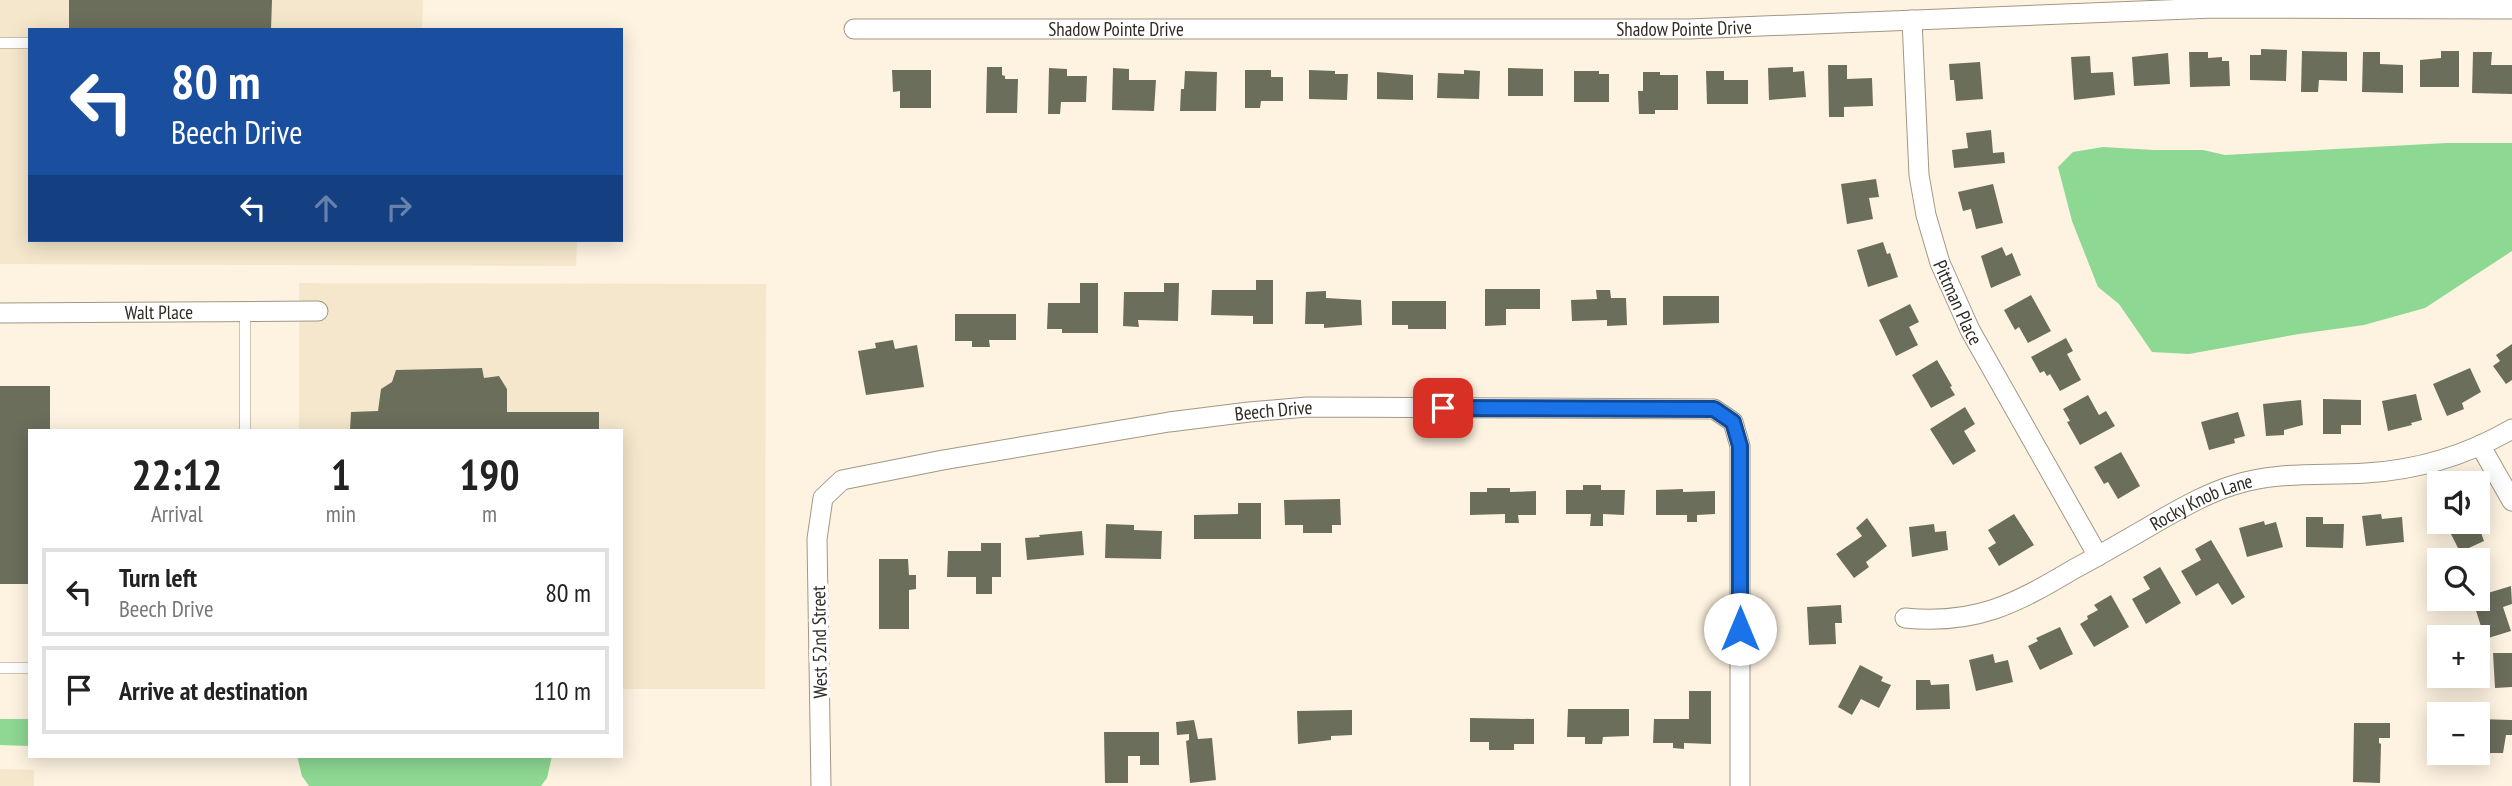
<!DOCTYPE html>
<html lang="en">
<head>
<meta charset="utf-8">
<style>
	body { margin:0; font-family:"PT Sans Narrow",sans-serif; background:#f2f2f2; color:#222; height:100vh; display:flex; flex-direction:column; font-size:26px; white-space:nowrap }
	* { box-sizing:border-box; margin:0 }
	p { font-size:23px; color:#767676 }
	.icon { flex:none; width:38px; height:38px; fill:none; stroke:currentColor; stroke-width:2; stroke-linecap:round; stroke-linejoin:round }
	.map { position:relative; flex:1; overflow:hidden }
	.side { position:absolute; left:28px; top:429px; width:595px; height:329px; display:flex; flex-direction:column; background:#fff; border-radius:0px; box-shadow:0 4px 18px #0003 }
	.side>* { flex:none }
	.hud { position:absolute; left:28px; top:28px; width:595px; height:214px; border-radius:0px; box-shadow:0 4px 18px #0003; background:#1a4fa0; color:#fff; overflow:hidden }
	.fabs { position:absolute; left:2427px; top:471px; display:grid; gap:14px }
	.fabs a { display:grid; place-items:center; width:63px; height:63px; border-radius:0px; background:#fff; box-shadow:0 4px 18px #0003; font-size:35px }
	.pin { position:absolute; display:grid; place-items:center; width:60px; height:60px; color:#fff; margin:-30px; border-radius:14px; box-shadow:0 4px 10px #0006 }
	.me { position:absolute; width:77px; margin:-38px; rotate:0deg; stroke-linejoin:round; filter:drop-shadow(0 0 5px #0008) }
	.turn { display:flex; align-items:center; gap:24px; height:147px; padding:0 28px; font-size:32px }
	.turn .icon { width:91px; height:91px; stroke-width:2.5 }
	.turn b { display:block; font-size:49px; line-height:60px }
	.lanes { display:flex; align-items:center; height:66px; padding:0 28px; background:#0003; justify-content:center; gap:35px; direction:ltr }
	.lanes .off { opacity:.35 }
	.eta { display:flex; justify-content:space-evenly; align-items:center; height:119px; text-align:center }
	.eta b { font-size:42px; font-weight:700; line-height:49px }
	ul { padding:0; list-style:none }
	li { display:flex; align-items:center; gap:21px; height:88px; margin:0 14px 10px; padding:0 14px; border:4px solid #e0e0e0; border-radius:0px }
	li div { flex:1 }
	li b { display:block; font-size:26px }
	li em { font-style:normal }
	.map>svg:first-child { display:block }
	.built { fill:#f5e7cc }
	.water { fill:#8dd892 }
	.building { fill:#6b6e5b }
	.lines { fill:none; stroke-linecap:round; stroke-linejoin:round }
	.lane-casing { stroke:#a19785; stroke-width:11 }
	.street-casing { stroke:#a19785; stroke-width:21 }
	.lane { stroke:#fff; stroke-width:10 }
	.street { stroke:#fff; stroke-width:19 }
	.route-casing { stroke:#114b97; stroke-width:18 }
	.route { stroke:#1a73e8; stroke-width:12 }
	.labels { text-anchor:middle; stroke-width:7; stroke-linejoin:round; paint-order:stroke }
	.street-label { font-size:19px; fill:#2f2b24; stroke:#fff }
</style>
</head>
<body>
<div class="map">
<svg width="2512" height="786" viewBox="0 0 2512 786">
	<rect width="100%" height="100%" fill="#fef3e0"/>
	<!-- built -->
	<path class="built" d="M0,0H423L422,30H30V240H577L576,266L0,264Z
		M299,283L766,284L765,689H621V430H299Z
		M0,769L34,770V786H0Z"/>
	<!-- water -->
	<path class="water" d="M2446,143H2512V251L2425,308L2364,325L2299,334L2189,354L2152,352L2119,304L2098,287L2072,221L2058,167L2073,152L2103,147L2154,150H2203L2225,155Z
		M0,719H30V746L0,745Z
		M297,756H552L547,778L541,786H309L302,776Z"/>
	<!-- building -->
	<path class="building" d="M69,0H272L271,30H69Z
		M2261,49L2287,50L2286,81L2250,80V55H2261Z
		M2302,51L2347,52V81L2319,80L2318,92H2301Z
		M2441,51H2459V87H2420V60L2441,58Z
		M2189,52H2208V58L2222,57V61H2229L2230,86L2190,87Z
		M2363,52H2380V64L2403,65V93L2362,92Z
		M2473,52H2492L2491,65H2512V94L2472,93Z
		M2168,53L2170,84L2134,86L2132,57Z
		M2090,56L2091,73L2113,72L2115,95L2074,100L2071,57Z
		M1980,62L1983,99L1956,101L1954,80H1950L1949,64Z
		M1828,65H1847V79L1872,78L1873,106L1844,107V117H1829Z
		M987,67H1002V75L1005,76V79H1018L1017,113H986Z
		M1793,67V72L1804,71L1806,97L1769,100L1768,68Z
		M1049,68L1067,69V76H1087L1086,102H1061L1060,114H1048Z
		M1113,68L1129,69V80H1156L1154,111L1112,110Z
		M1508,68L1543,69V96H1508Z
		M892,70H931V108H900V91L893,92Z
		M1245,70H1271V77H1283V101H1261L1260,108H1245Z
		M1309,70L1335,71V74H1348L1347,100L1309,99Z
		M1464,70L1480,71L1479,99L1437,98L1438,73L1464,74Z
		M1185,71L1217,72L1216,111H1180L1181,89H1184Z
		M1574,71H1599V74H1609V102H1574Z
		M1706,71H1724V80H1748V104H1707Z
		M1377,72L1413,75V100L1377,99Z
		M1643,72H1660V75H1678V110H1655V114H1639L1638,91H1643Z
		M1991,130L1993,153L2004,152L2005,163L1954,168L1952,150L1968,148L1966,133Z
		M1876,179L1879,197L1869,198L1873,219L1847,224L1841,184Z
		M1993,184L2003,223L1976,229L1971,209L1963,211L1958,192Z
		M1883,242L1887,254L1890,253L1898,277L1868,287L1857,250Z
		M2002,247L2006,256L2012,253L2021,275L1991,288L1981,256Z
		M1256,280H1273V324H1253V316L1211,315L1212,290H1256Z
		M1080,283H1098V333H1062V329H1047L1048,303H1080Z
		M1164,283H1179L1178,321L1138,320L1139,327L1123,326L1124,292H1164Z
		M1485,289H1540V309H1506V325L1485,326Z
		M1596,290H1610L1611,298H1626L1627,325L1607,326V320L1572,321L1571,300L1597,299Z
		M1326,291V298L1361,300L1362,325L1324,328V324H1305L1306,292Z
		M2031,295L2051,331L2028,343L2019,327L2015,330L2004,310Z
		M1663,296H1719V323L1663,325Z
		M1392,301H1446V329H1408V325H1392Z
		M1910,304L1919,322L1909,327L1918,345L1896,356L1879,320Z
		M955,314H1016V340H989L990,347H972V341H955Z
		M2066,338L2073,351L2067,354L2081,380L2060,391L2050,374L2047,376L2044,371L2040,373L2031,357Z
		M893,340L895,349L917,345L924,387L866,395L858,351L876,348L875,343Z
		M2512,344V380L2506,384L2493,366L2500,361L2496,355Z
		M1937,360L1952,386L1950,387L1955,395L1931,408L1912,375Z
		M482,368L484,378L499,376L507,389V412H599V430H350L351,412L378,411L381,389L392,382L396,370Z
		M2470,368L2481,392L2462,403L2464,409L2447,416L2433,384Z
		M0,386H50V430H30V584H0Z
		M2416,394L2422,420L2411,423L2412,425L2388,431L2382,401Z
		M2088,395L2099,415L2106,411L2115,426L2080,445L2067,422L2070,421L2063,409Z
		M2323,399L2361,400V425H2341V434H2323Z
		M2301,400L2303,425L2284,430V435L2266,436L2263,404Z
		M1965,407L1975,424L1964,431L1976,451L1953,465L1930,429Z
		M2238,412L2245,436L2234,439L2235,443L2209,450L2201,422Z
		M2121,452L2140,486L2118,499L2108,482L2104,484L2094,467Z
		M1583,485H1601V490H1625L1624,515L1603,514V526H1590L1591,514H1566V490H1583Z
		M1487,488H1510V492L1536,491V515H1518L1519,523H1505V514L1470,515V492H1487Z
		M1683,489V492L1715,491V514L1697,515V522H1687V515H1656V490Z
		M1340,499L1341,525H1332V533H1303V525H1285L1284,500Z
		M1238,503H1261V539H1194V515L1238,514Z
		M2014,514L2034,545L1999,566L1988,548L1996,543L1988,530Z
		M2381,514L2382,519L2402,517L2404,542L2366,546L2362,516Z
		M2306,517H2323V524H2344L2343,548L2306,547Z
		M1867,518L1887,546L1866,562L1869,567L1854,578L1836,554L1862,536L1856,528Z
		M2264,521L2265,525L2276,522L2283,547L2247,557L2239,528Z
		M2445,522H2477L2484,541L2460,552Z
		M1106,524L1134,525V530L1162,531L1161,559L1105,558Z
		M1934,524L1935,532L1946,531L1948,550L1912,557L1909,527Z
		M1082,531L1084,555L1027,560L1025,538L1040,537L1039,535Z
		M2211,540L2245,597L2232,605L2218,583L2196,596L2181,571L2201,560L2195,549Z
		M981,543H1001V577H992V594H976V577H947L948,551H981Z
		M879,559H908L909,575H916V589L909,590V629H879Z
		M2160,567L2181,603L2146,624L2132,599L2150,589L2143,577Z
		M2511,586L2512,604L2503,607L2511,631L2485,639L2472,598H2478V596Z
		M2111,595L2129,627L2094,647L2080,624L2088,619L2087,616L2098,610L2094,605Z
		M1841,605L1842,623H1835L1836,644L1809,645L1807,607Z
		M2060,627L2073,654L2040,670L2028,646L2038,641L2036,638Z
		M2493,653H2512V687L2495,688Z
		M1993,654L1995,663L2008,660L2013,682L1976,691L1969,660Z
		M1860,665L1883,677L1881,681L1891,685L1879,708L1861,699L1852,715L1838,707Z
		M1916,680H1930L1931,685L1949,684L1950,709L1916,710Z
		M1689,691H1711V744L1684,743V749L1673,748V743H1653L1654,719H1689Z
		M1568,709H1629V736L1603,737L1602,744H1585V737H1567Z
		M1352,710V735L1331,736V740L1298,744L1297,711Z
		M1470,718L1534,719V744H1514V750H1489V742H1470Z
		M2478,719L2512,720V735H2506L2503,753H2478Z
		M1194,720L1198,739L1212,738L1216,780L1190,783L1186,741L1189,740V734L1177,735L1176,722Z
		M2354,723H2390V738H2379V743L2381,744L2380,783L2353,782Z
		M1104,732H1159V765H1140V756H1128V783H1105Z"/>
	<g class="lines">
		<defs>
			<path id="lane" d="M0,43H30
				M245,312V430
				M0,668H30"/>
			<g id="street">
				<path id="s1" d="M1912,20L1919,175L1926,215L1940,263L1970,330L2098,556"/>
				<path id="s2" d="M854,29H1689L2214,8L2512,9"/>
				<path id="s3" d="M0,313L318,311"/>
				<path d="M2480,445L2512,501"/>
				<path id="s4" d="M1905,618C1976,625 2015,604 2074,569C2104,553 2133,536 2162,519C2185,506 2208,493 2234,485C2277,471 2321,476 2366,473C2417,470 2467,455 2512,429"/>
				<path id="s5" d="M821,786L817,539L823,498L842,480L943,460L1169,422L1249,412L1307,407L1714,409L1733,422L1740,446V786"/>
			</g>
		</defs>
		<!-- lane casing -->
		<use href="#lane" class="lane-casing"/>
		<!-- street casing -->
		<use href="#street" class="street-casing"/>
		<!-- lane -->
		<use href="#lane" class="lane"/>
		<!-- street -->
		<use href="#street" class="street"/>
	</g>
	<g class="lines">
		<defs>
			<path id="route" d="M1443,408L1714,409L1733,422L1740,446V629"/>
		</defs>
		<!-- route casing -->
		<use href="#route" class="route-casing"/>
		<!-- route -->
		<use href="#route" class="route"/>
	</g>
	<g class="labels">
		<!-- street labels -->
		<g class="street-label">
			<text dy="7" stroke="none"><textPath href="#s2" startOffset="830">Shadow Pointe Drive</textPath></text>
			<text dy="7" stroke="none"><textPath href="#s2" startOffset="262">Shadow Pointe Drive</textPath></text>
			<text dy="7" stroke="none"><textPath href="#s1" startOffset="289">Pittman Place</textPath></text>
			<text dy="7" stroke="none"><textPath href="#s3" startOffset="159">Walt Place</textPath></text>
			<text dy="7" stroke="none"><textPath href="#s5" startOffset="752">Beech Drive</textPath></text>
			<text dy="7" stroke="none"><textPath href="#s4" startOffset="324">Rocky Knob Lane</textPath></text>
			<text transform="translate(819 642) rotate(-91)" y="7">West 52nd Street</text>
		</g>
	</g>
</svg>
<div class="fabs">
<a><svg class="icon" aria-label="sound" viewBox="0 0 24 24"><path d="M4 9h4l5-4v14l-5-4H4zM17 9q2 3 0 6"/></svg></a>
<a><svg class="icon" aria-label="search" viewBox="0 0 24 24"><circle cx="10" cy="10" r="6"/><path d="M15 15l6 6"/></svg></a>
<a>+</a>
<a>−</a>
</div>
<div class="pin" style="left:1443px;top:408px;background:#d93025"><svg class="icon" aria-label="arrive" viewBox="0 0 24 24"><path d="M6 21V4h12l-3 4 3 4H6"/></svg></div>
<svg class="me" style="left:1740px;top:629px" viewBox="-20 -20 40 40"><circle r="19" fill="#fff"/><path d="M0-13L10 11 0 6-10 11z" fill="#1a73e8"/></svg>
<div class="hud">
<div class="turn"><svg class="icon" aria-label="left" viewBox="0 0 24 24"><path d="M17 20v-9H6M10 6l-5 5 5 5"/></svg><div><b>80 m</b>Beech Drive</div></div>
<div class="lanes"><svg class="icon" aria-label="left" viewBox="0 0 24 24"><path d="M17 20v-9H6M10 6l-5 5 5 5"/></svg><svg class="icon off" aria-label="ahead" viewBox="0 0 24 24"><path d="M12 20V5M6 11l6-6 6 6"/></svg><svg class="icon off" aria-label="right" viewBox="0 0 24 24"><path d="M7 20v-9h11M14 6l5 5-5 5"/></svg></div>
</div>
<section class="side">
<div class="eta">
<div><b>22:12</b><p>Arrival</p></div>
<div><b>1</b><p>min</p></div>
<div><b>190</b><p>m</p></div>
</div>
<ul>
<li><svg class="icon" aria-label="left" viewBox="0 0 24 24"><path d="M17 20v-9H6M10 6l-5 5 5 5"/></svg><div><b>Turn left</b><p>Beech Drive</p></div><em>80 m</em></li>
<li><svg class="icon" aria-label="arrive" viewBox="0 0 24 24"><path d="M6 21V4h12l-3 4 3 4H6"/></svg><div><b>Arrive at destination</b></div><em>110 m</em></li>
</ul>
</section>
</div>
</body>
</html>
